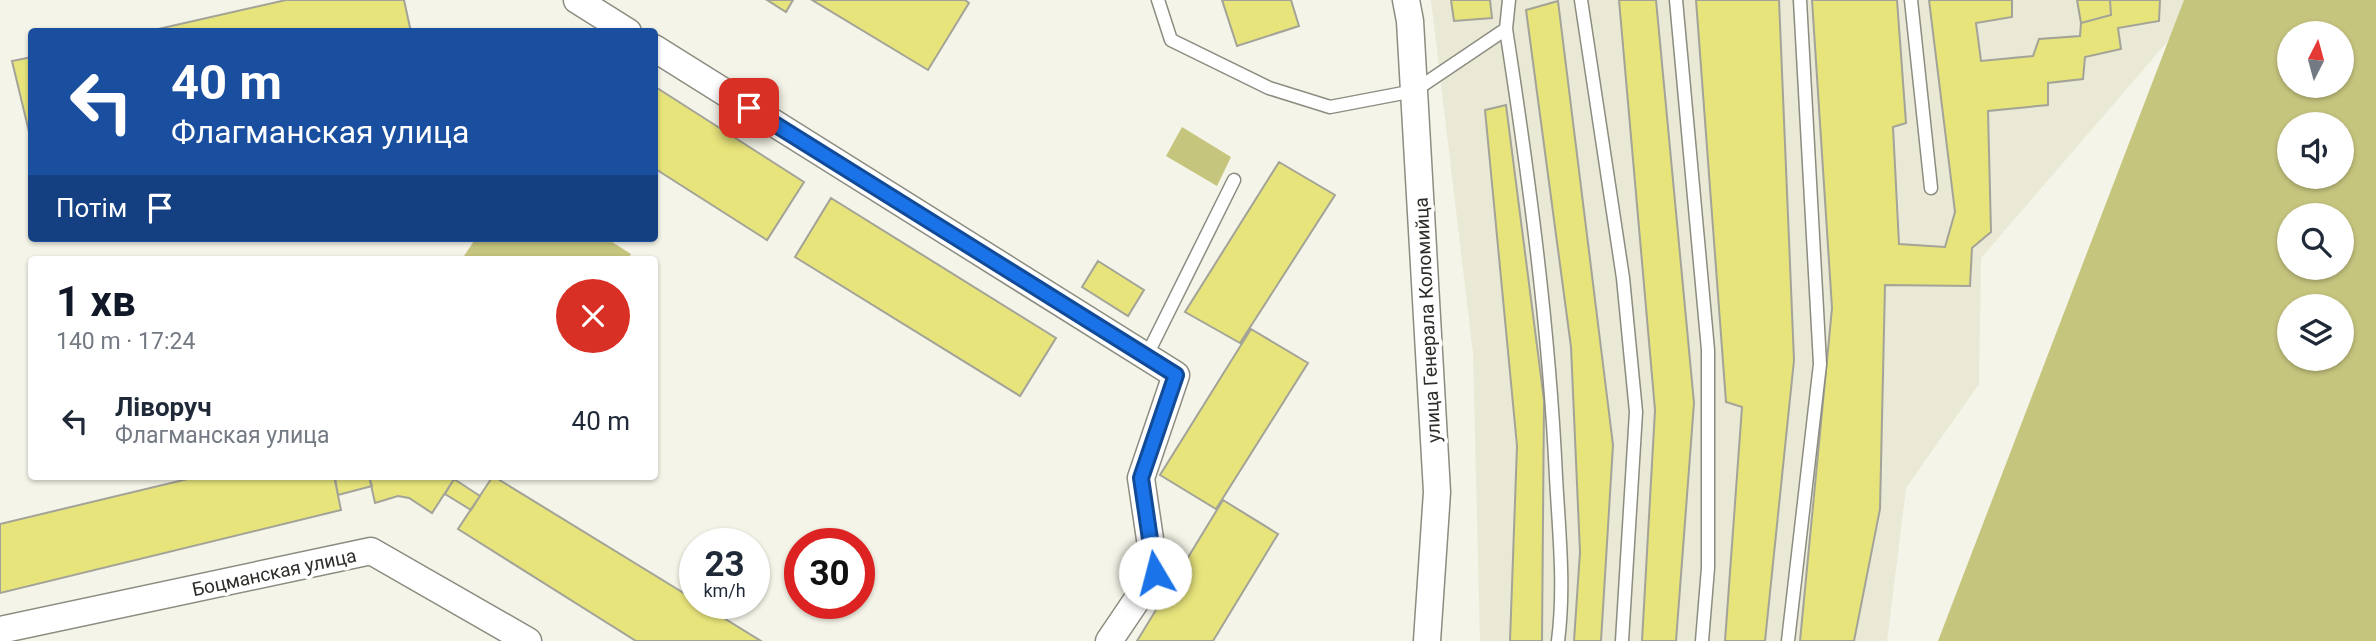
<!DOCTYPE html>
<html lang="uk">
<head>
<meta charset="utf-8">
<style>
	body { margin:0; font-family:Roboto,sans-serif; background:#f6f6f7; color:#1f2937; height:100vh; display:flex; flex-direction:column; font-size:26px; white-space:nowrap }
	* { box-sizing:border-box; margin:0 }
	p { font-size:23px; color:#747a83 }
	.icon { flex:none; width:38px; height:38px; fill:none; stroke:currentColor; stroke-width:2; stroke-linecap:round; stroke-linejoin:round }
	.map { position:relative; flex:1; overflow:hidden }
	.drawer { position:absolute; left:28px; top:256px; width:630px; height:224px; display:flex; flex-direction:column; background:#fff; border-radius:7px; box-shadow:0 2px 5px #0004 }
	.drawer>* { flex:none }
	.banner { position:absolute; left:28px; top:28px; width:630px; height:214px; border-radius:7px; box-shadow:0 2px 5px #0004; background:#1a4fa0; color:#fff; overflow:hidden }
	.needle { width:46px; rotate:6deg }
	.buttons { position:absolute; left:2277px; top:21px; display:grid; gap:14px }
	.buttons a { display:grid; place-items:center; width:77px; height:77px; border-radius:50%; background:#fff; box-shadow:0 2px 5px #0004; font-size:35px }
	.speed { position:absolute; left:679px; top:528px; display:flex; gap:14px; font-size:35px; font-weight:700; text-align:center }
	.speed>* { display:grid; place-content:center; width:91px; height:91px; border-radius:50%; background:#fff; box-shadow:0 2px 5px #0004; line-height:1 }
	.speed small { font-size:18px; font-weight:400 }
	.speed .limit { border:10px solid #d22; background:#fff; color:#111 }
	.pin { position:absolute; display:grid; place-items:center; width:60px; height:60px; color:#fff; margin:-30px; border-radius:14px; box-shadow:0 4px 10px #0006 }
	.me { position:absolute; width:77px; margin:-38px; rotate:352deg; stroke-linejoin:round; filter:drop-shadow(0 0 5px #0008) }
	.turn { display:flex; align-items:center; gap:24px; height:147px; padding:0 28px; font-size:32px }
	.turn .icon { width:91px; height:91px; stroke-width:2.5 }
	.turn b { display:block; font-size:49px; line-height:60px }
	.then { display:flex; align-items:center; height:66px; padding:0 28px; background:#0003; gap:14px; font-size:26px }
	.round { display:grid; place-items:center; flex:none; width:74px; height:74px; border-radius:37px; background:#f6f6f7 }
	.headline { display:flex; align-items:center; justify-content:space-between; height:119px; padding:0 28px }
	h1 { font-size:42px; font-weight:700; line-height:52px; color:#111827 }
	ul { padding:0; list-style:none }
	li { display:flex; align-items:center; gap:21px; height:91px; padding:0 28px }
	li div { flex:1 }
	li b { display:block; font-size:26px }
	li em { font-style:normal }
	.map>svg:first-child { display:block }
	.built { fill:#e9e9d5 }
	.green { fill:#c6c57e; fill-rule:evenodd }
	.building { fill:#e7e47c; stroke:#a3a398; stroke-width:2 }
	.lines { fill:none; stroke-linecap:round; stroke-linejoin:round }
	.service-casing { stroke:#8c8c81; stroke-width:15 }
	.minor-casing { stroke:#8c8c81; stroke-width:29 }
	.service { stroke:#fff; stroke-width:12 }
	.minor { stroke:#fff; stroke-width:26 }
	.route-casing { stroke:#114b97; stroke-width:18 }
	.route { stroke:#1a73e8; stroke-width:12 }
	.labels { text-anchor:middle; stroke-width:7; stroke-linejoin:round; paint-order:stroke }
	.street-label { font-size:19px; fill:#2c2c28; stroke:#fff }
</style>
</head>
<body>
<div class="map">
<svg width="2376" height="641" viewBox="0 0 2376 641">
	<rect width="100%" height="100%" fill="#f4f4e8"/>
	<!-- built -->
	<path class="built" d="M1431,0H2189L2168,41L1981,258L1979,384L1906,488L1887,641H1480L1473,353Z"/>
	<!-- green -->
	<path class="green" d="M2184,0H2376V641H1938ZM2289,33H2342V86H2289ZM2289,124H2342V177H2289ZM2289,215H2342V268H2289ZM2289,306H2342V359H2289Z
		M1182,127L1231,157L1217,186L1166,156Z
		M476,238H606L631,254L628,259H469L464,256Z"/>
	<!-- building -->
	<path class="building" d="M286,0H404L411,32H145Z
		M767,0H793L786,12Z
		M812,0H965L969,3L928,70Z
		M1222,0H1291L1299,26L1237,46Z
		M1451,0H1490L1492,18L1454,21Z
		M1619,0H1656L1694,403L1676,641H1642L1655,410Z
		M1696,0H1779L1794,360L1765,641H1725L1742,407L1726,402Z
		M1812,0H1897L1906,123L1893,127L1899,244L1945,247L1955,212L1929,0H2012V17L1976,23L1981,61L2033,56L2039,39L2080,36L2081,23L2111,15L2110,0H2160L2159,21L2118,28L2121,49L2085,57L2083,79L2048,83V105L1988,111L1991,232L1972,248L1970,286L1885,285L1880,509L1854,641H1800L1832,308Z
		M2077,0H2110L2111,15L2081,23Z
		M1558,1L1613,445L1601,641H1574L1580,552L1571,347L1526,10Z
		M32,57V136H30L12,61Z
		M654,86L804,182L767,240L654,168Z
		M1506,105L1544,400L1542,641H1510L1517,446L1485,110Z
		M1279,162L1335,195L1240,343L1185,312Z
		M831,198L1056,338L1020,396L795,257Z
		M1098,261L1144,290L1128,316L1082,287Z
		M1251,329L1308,363L1216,509L1160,475Z
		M200,476H334L341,510L0,593V524Z
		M344,476H369L372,486L338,495L335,478Z
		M369,476H456L432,513L409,498L398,496L375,503Z
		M493,476L695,600V604H701L761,641H636L458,529Z
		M454,479L480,496L471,510L445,494Z
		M1223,500L1278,534L1213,641H1137Z"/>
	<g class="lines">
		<defs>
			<path id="service" d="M1158,0L1171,40L1269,88L1330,107L1414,91L1506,29L1509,0
				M1581,0L1623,278L1636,412L1622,641
				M1676,0L1708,350V568L1702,641
				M1911,0L1931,188
				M1506,29C1529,178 1549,326 1556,477C1559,532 1565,587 1558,641
				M1146,357L1234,180
				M1788,641L1820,364L1800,0"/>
			<path id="minor" d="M577,0L628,32
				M1406,0L1410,21L1437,492L1427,641
				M654,48L1176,375L1141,478L1155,573L1109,641
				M0,630L371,551L528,641"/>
		</defs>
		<!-- service casing -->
		<use href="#service" class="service-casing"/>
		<!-- minor casing -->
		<use href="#minor" class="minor-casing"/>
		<!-- service -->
		<use href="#service" class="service"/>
		<!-- minor -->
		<use href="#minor" class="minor"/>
	</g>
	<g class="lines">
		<defs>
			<path id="route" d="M749,108L1176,375L1141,478L1155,573"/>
		</defs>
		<!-- route casing -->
		<use href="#route" class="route-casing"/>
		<!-- route -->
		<use href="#route" class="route"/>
	</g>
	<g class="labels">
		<!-- street labels -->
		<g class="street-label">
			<text transform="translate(1427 320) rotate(-93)" y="7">улица Генерала Коломийца</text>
			<text transform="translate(274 572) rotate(-12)" y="7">Боцманская улица</text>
		</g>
	</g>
</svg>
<div class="buttons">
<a><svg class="needle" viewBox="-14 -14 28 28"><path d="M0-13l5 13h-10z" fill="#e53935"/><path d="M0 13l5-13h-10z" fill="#747a83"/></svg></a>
<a><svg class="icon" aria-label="sound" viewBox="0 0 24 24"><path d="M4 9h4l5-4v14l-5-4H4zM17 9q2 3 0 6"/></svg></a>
<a><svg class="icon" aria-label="search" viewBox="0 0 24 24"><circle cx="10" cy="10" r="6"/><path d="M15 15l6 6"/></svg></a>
<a><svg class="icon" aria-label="layers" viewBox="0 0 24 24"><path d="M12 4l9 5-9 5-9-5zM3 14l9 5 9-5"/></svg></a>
</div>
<div class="speed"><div>23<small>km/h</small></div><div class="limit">30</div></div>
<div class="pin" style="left:749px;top:108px;background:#d93025"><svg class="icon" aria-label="arrive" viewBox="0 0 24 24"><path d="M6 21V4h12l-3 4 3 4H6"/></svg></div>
<svg class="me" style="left:1155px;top:573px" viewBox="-20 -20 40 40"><circle r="19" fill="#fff"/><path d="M0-13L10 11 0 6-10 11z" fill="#1a73e8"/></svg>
<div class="banner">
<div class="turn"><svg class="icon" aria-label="left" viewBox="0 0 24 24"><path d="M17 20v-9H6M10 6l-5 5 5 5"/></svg><div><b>40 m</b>Флагманская улица</div></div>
<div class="then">Потім<svg class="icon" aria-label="arrive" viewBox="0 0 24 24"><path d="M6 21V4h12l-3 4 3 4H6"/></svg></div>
</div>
<section class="drawer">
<div class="headline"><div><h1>1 хв</h1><p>140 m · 17:24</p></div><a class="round" style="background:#d93025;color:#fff"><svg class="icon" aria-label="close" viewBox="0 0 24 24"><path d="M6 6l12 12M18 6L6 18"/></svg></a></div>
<ul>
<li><svg class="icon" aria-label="left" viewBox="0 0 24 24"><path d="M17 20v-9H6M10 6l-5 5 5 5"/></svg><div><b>Ліворуч</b><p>Флагманская улица</p></div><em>40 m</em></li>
</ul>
</section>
</div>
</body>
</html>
